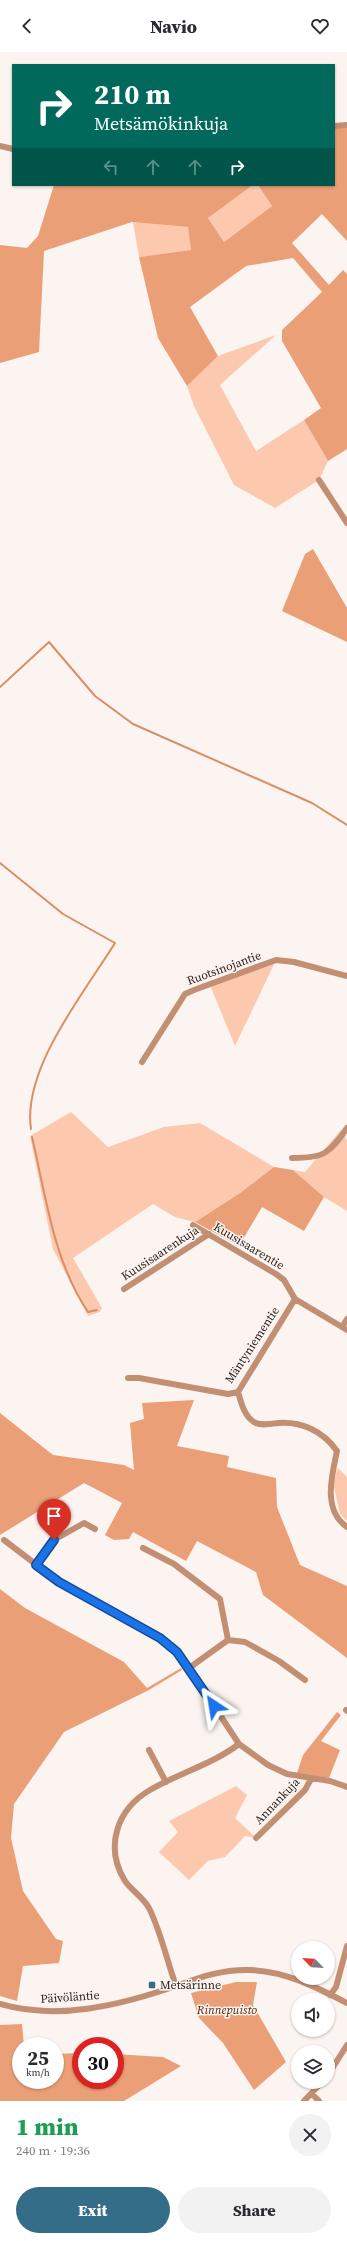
<!DOCTYPE html>
<html lang="en">
<head>
<meta charset="utf-8">
<style>
	body { margin:0; font-family:"Source Serif 4",serif; background:#f2f2f3; color:#2b2b33; height:100vh; display:flex; flex-direction:column; font-size:15px; white-space:nowrap }
	* { box-sizing:border-box; margin:0 }
	p { font-size:13px; color:#7c7c81 }
	.icon { flex:none; width:22px; height:22px; fill:none; stroke:currentColor; stroke-width:2; stroke-linecap:round; stroke-linejoin:round }
	.map { position:relative; height:2049px; overflow:hidden }
	.panel { display:flex; flex-direction:column; background:#fff; flex:1 }
	.panel>* { flex:none }
	.guide { position:absolute; left:12px; top:12px; width:323px; height:122px; border-radius:0px; box-shadow:0 1px 3px #0004; background:#00695c; color:#fff; overflow:hidden }
	.needle { width:26px; rotate:294deg }
	.tools { position:absolute; left:291px; top:1889px; display:grid; gap:8px }
	.tools a { display:grid; place-items:center; width:44px; height:44px; border-radius:50%; background:#fff; box-shadow:0 1px 3px #0004; font-size:20px }
	.speed { position:absolute; left:12px; top:1985px; display:flex; gap:8px; font-size:20px; font-weight:700; text-align:center }
	.speed>* { display:grid; place-content:center; width:52px; height:52px; border-radius:50%; background:#fff; box-shadow:0 1px 3px #0004; line-height:1 }
	.speed small { font-size:10px; font-weight:400 }
	.speed .limit { border:6px solid #d22; background:#fff; color:#111 }
	.pin { position:absolute; display:grid; place-items:center; width:34px; height:34px; color:#fff; margin:-41px -17px; border-radius:50% 50% 50% 0; rotate:-45deg; box-shadow:0 0 4px #0007 }
	.pin .icon { rotate:45deg }
	.me { position:absolute; width:44px; margin:-22px; rotate:327deg; stroke-linejoin:round; filter:drop-shadow(0 0 3px #0008) }
	.turn { display:flex; align-items:center; gap:14px; height:84px; padding:0 16px; font-size:18px }
	.turn .icon { width:52px; height:52px; stroke-width:2.5 }
	.turn b { display:block; font-size:28px; line-height:34px }
	.lanes { display:flex; align-items:center; height:38px; padding:0 16px; background:#0003; justify-content:center; gap:20px; direction:ltr }
	.lanes .off { opacity:.35 }
	.round { display:grid; place-items:center; flex:none; width:42px; height:42px; border-radius:21px; background:#f2f2f3 }
	.summary { display:flex; align-items:center; justify-content:space-between; height:68px; padding:0 16px }
	h1 { font-size:24px; font-weight:800; line-height:30px; color:#1e9e55 }
	.primary-button { display:flex; gap:8px; margin-top:auto; padding:8px 16px }
	.primary-button a { flex:1; height:46px; border-radius:24px; background:#346d87; color:#fff; font-size:16px; font-weight:800; line-height:46px; text-align:center }
	.primary-button a+a { background:#f2f2f3; color:#2b2b33 }
	header { display:flex; justify-content:space-between; align-items:center; height:52px; padding:0 16px; background:#fff; font-size:18px; font-weight:800 }
	.map>svg:first-child { display:block }
	.green { fill:#fdc9ae }
	.forest { fill:#eb9f77 }
	.lines { fill:none; stroke-linecap:round; stroke-linejoin:round }
	.stream { stroke:#d98e66; stroke-width:2 }
	.minor { stroke:#c38f73; stroke-width:6 }
	.route-casing { stroke:#114b97; stroke-width:10 }
	.route { stroke:#1a73e8; stroke-width:7 }
	.poi-dot { fill:#346d87; stroke:#fbf4f1; stroke-width:1.5 }
	.labels { text-anchor:middle; stroke-width:3; stroke-linejoin:round; paint-order:stroke }
	.street-label { font-size:12px; fill:#30251f; stroke:#fbf4f1 }
	.poi-label { font-size:12px; fill:#30251f; stroke:#fbf4f1; text-anchor:start }
	.park-label { font-size:12px; font-style:italic; fill:#552506; stroke:#fbf4f1 }
</style>
</head>
<body>
<header><svg class="icon" aria-label="back" viewBox="0 0 24 24"><path d="M15 5l-7 7 7 7"/></svg>Navio<svg class="icon" aria-label="heart" viewBox="0 0 24 24"><path d="M12 20l-8-8c-3-5 5-10 8-4 3-6 11-1 8 4z"/></svg></header>
<div class="map">
<svg width="347" height="2049" viewBox="0 0 347 2049">
	<rect width="100%" height="100%" fill="#fbf4f1"/>
	<!-- green -->
	<path class="green" d="M253,133H258L272,154L224,190L208,166Z
		M133,170L188,175L192,198L139,205Z
		M276,283L220,333L256,399L304,368L328,409L319,428L275,456L234,433L194,354L187,334L218,304Z
		M276,908L235,994L210,933Z
		M71,1060L108,1095L164,1075L200,1071L274,1115L240,1141L195,1170L175,1165L153,1152L73,1206L102,1256L100,1260L88,1264L53,1197L30,1084Z
		M341,1078L347,1088V1159L324,1145L293,1118L305,1120Z
		M338,1416L347,1425V1469L340,1462L333,1431Z
		M236,1734L247,1743L235,1766L256,1786L245,1784L225,1805L208,1809L189,1828L159,1800L178,1780L169,1769Z"/>
	<!-- forest -->
	<path class="forest" d="M347,73V189L322,162L292,191L329,233L343,218L347,222V397L328,409L304,368L321,356L282,289V278L322,240L293,206L246,214L190,255L218,304L187,334L158,286L139,205L191,198L188,175L132,170L44,199L39,300L0,311V193L27,196L38,184L54,133H253L208,166L224,190L272,154L258,133H334V74Z
		M313,497L347,556V590L282,559L305,502Z
		M274,1115L293,1118L324,1145L304,1179L262,1155L239,1194L195,1170L240,1141Z
		M194,1348L177,1394L229,1404L227,1415L276,1426L277,1455L300,1513L347,1534V1606L263,1543L256,1520L197,1489L186,1509L133,1480L129,1487L114,1488L105,1483L122,1451L84,1431L0,1483V1361L53,1403L124,1413L134,1418L130,1371L144,1367L142,1351Z
		M0,1537L25,1556L124,1610L147,1636L181,1616L182,1618L149,1638L64,1680L14,1752L11,1786L23,1839L56,1887L63,1889L59,1911L23,1914L17,1949L0,1944Z
		M337,1660L341,1663L321,1689L340,1698L329,1726L297,1721L303,1703Z
		M236,1930H257L253,1953L286,2010L254,2038L223,1991L199,1966L191,1941Z
		M22,1972L24,1994H21V2028H55V2002L81,2001V2028H115V2002L163,2005L181,2014L124,2049H0V1973Z"/>
	<g class="lines">
		<!-- stream -->
		<path class="stream" d="M0,635L49,590L95,644L133,672L312,751L347,773
			M0,811L63,862L115,891C84,941 22,1017 31,1077
			M32,1085C46,1144 53,1208 88,1260L97,1258"/>
		<!-- minor -->
		<path class="minor" d="M334,74L347,73
			M0,94L13,97
			M319,428L347,471
			M142,1010L185,942L194,938L276,908L294,910L347,924
			M292,1106C324,1106 329,1102 347,1076
			M193,1173L276,1222L284,1228L295,1247L347,1278
			M124,1237L209,1182
			M342,1275L347,1267
			M128,1326H139L228,1342L238,1340L295,1247
			M238,1340C241,1350 244,1364 254,1370C260,1374 270,1372 278,1371C301,1369 323,1379 337,1399C332,1423 322,1458 347,1475
			M4,1488L59,1530L160,1585L177,1600L189,1616L239,1692L268,1713L287,1722L330,1729L347,1735
			M143,1496L174,1512L220,1547L228,1588L189,1616
			M37,1513L54,1488L84,1471L95,1477
			M228,1588L245,1590L279,1609L305,1628
			M346,1658L347,1659
			M149,1698L166,1730
			M256,1786L305,1738L311,1727
			M176,1934C167,1909 161,1880 149,1856C143,1845 132,1839 125,1829C104,1795 117,1757 150,1738C179,1721 213,1712 239,1692
			M330,1943L336,1935L347,1894
			M0,1952C58,1969 121,1953 176,1934C201,1925 223,1917 250,1918C285,1919 316,1935 347,1951
			M328,2023L347,1993
			M312,2042L319,2049
			M304,2049L322,2030"/>
	</g>
	<g class="lines">
		<defs>
			<path id="route" d="M54,1488L36,1513L59,1530L160,1586L177,1600L214,1654"/>
		</defs>
		<!-- route casing -->
		<use href="#route" class="route-casing"/>
		<!-- route -->
		<use href="#route" class="route"/>
	</g>
	<!-- markers -->
	<rect class="poi-dot" x="148" y="1929" width="8" height="8" rx="2"/>
	<g class="labels">
		<!-- street labels -->
		<g class="street-label">
			<text transform="translate(224 916) rotate(-20)" y="4">Ruotsinojantie</text>
			<text transform="translate(249 1194) rotate(31)" y="4">Kuusisaarentie</text>
			<text transform="translate(160 1201) rotate(-33)" y="4">Kuusisaarenkuja</text>
			<text transform="translate(252 1293) rotate(-57)" y="4">Mäntyniementie</text>
			<text transform="translate(277 1749) rotate(-46)" y="4">Annankuja</text>
			<text transform="translate(70 1945) rotate(-4)" y="4">Päivöläntie</text>
		</g>
		<!-- poi labels -->
		<g class="poi-label">
			<text x="160" y="1937">Metsärinne</text>
		</g>
		<!-- park labels -->
		<g class="park-label">
			<text x="227" y="1962">Rinnepuisto</text>
		</g>
	</g>
</svg>
<div class="tools">
<a><svg class="needle" viewBox="-14 -14 28 28"><path d="M0-13l5 13h-10z" fill="#e53935"/><path d="M0 13l5-13h-10z" fill="#7c7c81"/></svg></a>
<a><svg class="icon" aria-label="sound" viewBox="0 0 24 24"><path d="M4 9h4l5-4v14l-5-4H4zM17 9q2 3 0 6"/></svg></a>
<a><svg class="icon" aria-label="layers" viewBox="0 0 24 24"><path d="M12 4l9 5-9 5-9-5zM3 14l9 5 9-5"/></svg></a>
</div>
<div class="speed"><div>25<small>km/h</small></div><div class="limit">30</div></div>
<div class="pin" style="left:54px;top:1488px;background:#d93025"><svg class="icon" aria-label="arrive" viewBox="0 0 24 24"><path d="M6 21V4h12l-3 4 3 4H6"/></svg></div>
<svg class="me" style="left:214px;top:1654px" viewBox="-20 -20 40 40"><path d="M0-17L14 15 0 8-14 15z" fill="#1a73e8" stroke="#fff" stroke-width="4"/></svg>
<div class="guide">
<div class="turn"><svg class="icon" aria-label="right" viewBox="0 0 24 24"><path d="M7 20v-9h11M14 6l5 5-5 5"/></svg><div><b>210 m</b>Metsämökinkuja</div></div>
<div class="lanes"><svg class="icon off" aria-label="left" viewBox="0 0 24 24"><path d="M17 20v-9H6M10 6l-5 5 5 5"/></svg><svg class="icon off" aria-label="ahead" viewBox="0 0 24 24"><path d="M12 20V5M6 11l6-6 6 6"/></svg><svg class="icon off" aria-label="ahead" viewBox="0 0 24 24"><path d="M12 20V5M6 11l6-6 6 6"/></svg><svg class="icon" aria-label="right" viewBox="0 0 24 24"><path d="M7 20v-9h11M14 6l5 5-5 5"/></svg></div>
</div>
</div>
<section class="panel">
<div class="summary"><div><h1>1 min</h1><p>240 m · 19:36</p></div><a class="round"><svg class="icon" aria-label="close" viewBox="0 0 24 24"><path d="M6 6l12 12M18 6L6 18"/></svg></a></div>
<div class="primary-button"><a>Exit</a><a>Share</a></div>
</section>
</body>
</html>
